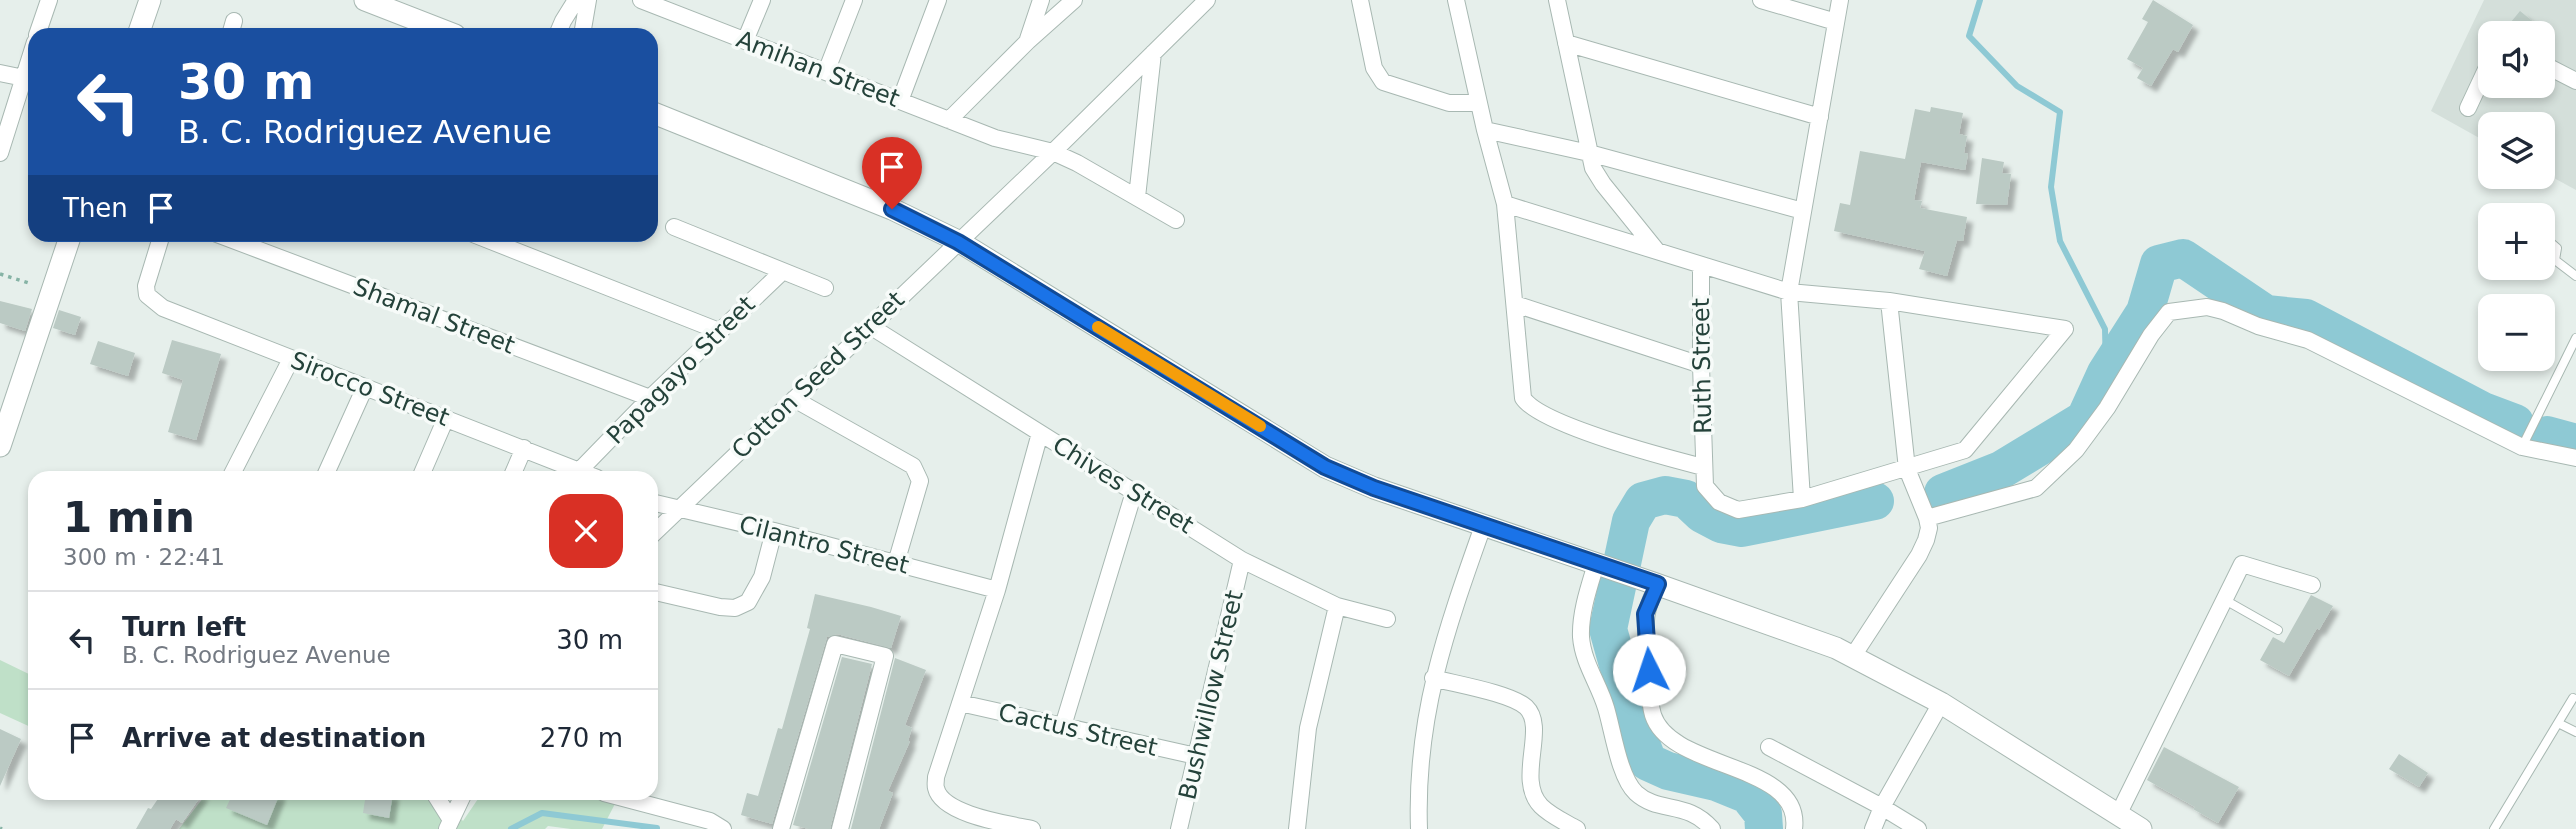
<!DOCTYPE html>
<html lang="en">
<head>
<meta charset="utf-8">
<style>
	body { margin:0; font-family:"DejaVu Sans",sans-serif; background:#f2f2f3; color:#1f2937; height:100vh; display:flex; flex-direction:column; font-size:26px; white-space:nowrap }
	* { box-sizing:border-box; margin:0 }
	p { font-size:23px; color:#747a83 }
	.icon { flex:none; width:38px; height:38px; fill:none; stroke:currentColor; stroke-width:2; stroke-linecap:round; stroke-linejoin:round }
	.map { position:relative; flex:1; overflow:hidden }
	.details { position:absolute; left:28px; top:471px; width:630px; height:329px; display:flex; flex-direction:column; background:#fff; border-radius:21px; box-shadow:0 4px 10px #0003 }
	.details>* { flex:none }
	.hud { position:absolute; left:28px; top:28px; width:630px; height:214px; border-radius:21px; box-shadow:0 4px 10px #0003; background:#1a4fa0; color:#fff; overflow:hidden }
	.buttons { position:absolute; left:2478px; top:21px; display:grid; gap:14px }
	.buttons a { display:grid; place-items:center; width:77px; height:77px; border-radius:14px; background:#fff; box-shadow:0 4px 10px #0003; font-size:35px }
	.pin { position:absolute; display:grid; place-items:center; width:60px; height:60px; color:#fff; margin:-72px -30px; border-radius:50% 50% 50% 0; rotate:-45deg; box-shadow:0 0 7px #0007 }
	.pin .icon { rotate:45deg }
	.me { position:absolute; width:77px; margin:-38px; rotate:356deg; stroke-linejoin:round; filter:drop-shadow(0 0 5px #0008) }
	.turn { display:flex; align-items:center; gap:24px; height:147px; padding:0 35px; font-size:32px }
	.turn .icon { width:91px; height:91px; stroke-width:2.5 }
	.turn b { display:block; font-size:49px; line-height:60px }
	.then { display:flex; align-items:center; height:66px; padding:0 35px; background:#0003; gap:14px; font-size:26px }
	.round { display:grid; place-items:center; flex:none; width:74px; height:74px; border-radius:21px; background:#f2f2f3 }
	.head { display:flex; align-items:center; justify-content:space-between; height:119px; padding:0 35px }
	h1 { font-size:42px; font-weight:700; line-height:52px }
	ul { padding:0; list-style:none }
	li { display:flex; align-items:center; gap:21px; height:98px; padding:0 35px; border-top:2px solid #e0e1e3 }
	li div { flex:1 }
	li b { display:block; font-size:26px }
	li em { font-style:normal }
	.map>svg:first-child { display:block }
	.built { fill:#d4dfda; fill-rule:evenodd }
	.green { fill:#bfe0c8 }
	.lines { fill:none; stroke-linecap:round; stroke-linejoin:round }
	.stream { stroke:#8ec9d4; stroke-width:6 }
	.river { stroke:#8ec9d4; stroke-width:38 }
	.building { fill:#bbcac4; filter:url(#shadow) }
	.service-casing { stroke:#a8b8b2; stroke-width:10 }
	.minor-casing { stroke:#a8b8b2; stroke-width:18 }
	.tertiary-casing { stroke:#a8b8b2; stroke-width:23 }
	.path { stroke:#86b3a5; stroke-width:3.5; stroke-dasharray:3.5 5; stroke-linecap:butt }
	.service { stroke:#fff; stroke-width:8 }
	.minor { stroke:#fff; stroke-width:16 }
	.tertiary { stroke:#fff; stroke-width:21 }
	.route-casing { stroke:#114b97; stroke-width:18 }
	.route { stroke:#1a73e8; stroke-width:12 }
	.slow { stroke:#f59e0b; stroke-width:12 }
	.labels { text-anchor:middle; stroke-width:7; stroke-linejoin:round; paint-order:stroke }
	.street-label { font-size:24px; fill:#24423a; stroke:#f7fbf9 }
</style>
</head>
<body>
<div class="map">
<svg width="2576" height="829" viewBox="0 0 2576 829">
	<defs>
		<filter id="shadow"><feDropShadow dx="6" dy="6" stdDeviation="2" flood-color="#0004"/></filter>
	</defs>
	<rect width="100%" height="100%" fill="#e6efeb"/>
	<!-- built -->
	<path class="built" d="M2484,0H2576V190L2543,172V124H2490V144L2431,111ZM2490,33H2543V86H2490Z"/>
	<!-- green -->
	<path class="green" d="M0,660L35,677V729L0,713Z
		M207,793H444V801L463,821L482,793H594L618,798L602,829H571L548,826L545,829H179Z"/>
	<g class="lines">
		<!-- stream -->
		<path class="stream" d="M1980,0L1969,36L2017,86L2060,112L2051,187L2060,241L2105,329L2106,373
			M511,829L542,813L657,828"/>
		<!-- river -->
		<path class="river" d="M2547,435L2576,443
			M1943,493L2001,470L2085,419L2106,373L2145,312L2159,264L2183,258L2266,314L2306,318L2483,411L2515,423
			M1764,829L1763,814L1748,795L1716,782L1668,771L1648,762L1637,733L1608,629L1631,521L1643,501L1665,495L1686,499L1702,514L1721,524L1742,528L1875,501"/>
	</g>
	<!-- building -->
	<path class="building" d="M2153,0L2193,25L2178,52L2173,49L2151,86L2137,78L2143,68L2127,59L2148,22L2142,19Z
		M2520,11L2547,33H2502Z
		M1931,107L1963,113L1959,134L1967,136L1964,153L1968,154L1965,170L1921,162L1914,200L1922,201L1920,208L1967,217L1963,241L1957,240L1947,276L1919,269L1925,251L1834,231L1840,203L1850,205L1860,151L1905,159L1915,109L1930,112Z
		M1982,158L2004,162L2002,173L2011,174L2007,205L1976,204Z
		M0,301L32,309L25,331L0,323Z
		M59,310L81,317L75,335L53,328Z
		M172,340L221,354L196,440L168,432L183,380L162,373Z
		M98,341L135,353L128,376L90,364Z
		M815,594L871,607L901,616L891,648L837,634L827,637L772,824L741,815L747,793L758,796L778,728L782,729L810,629L807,628Z
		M2311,595L2333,606L2319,630L2317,628L2289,676L2260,660L2273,637L2284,643Z
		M842,657L872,664L830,829H809L793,825Z
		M895,658L926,670L905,725L912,728L908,741H910L888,791L893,793L879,829H851Z
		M0,729L21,739L0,786Z
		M2164,747L2239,787L2218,823L2193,809L2195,807L2147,780Z
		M2399,754L2428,773L2419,787L2389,769Z
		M162,793H203L182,823L176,819L170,829H136L148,808L151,809Z
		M233,793H280L267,825L226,808Z
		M366,793H393L389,818L363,813Z"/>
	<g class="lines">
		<defs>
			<path id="service" d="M2543,236L2557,248L2555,260L2576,276
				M2522,447L2576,338
				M2225,600L2278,630
				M2558,723L2576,732
				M2494,829L2573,698"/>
			<path id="minor" d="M641,0L995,138L1053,152L1077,163L1176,220
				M1360,0L1374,68L1383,82L1449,103H1478
				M1456,0L1485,130L1505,204L1523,398C1540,425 1668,458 1703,467
				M1557,0L1593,168L1603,184L1657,251
				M1761,0L1836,22
				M37,35L49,0
				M230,35L234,21
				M557,35L563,21L576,0
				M582,35L588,0
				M1028,39L1041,0
				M745,41L762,0
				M1566,43L1820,117
				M2543,64L2576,81
				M826,72L854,0
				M0,73L24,78
				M900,101L938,0
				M2468,108L2490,61
				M949,120L1028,41L1074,0
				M1485,130L1589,153L1803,211
				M0,153L35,42
				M1137,197L1153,53
				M1505,204L1789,292L1840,0
				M674,227L825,288
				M162,234L146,286L147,295L163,308L597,478
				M217,234L650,398
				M473,234L719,331
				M1701,265V365L1705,486L1719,502L1738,510L1802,499L1965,450L2065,329
				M1515,304L1701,365
				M870,326L1242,560L1337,606L1387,619
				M794,399L913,466L920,481L896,563
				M580,470L650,398L783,271
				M231,476L291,359
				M324,478L365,387
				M420,478L446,418
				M511,478L524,448
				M1802,499L1789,292L1889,301L2065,329
				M651,502L774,531L997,590
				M1927,518L2036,488L2076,450L2107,408L2151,335L2169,312L2207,307L2223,311L2258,326L2308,340L2522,447L2576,458
				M651,536L1053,152L1207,0
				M1596,564C1589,587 1580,613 1581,637C1583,663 1599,684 1606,708C1613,731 1619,777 1636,793C1659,814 1687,800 1712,829
				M1658,584C1641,616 1646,627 1648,662C1650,679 1648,699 1653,715C1671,771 1803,762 1794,829
				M651,591L720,607L735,608L748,602L762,577L774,531
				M1853,656L1919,555L1926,540L1929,528L1927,518L1907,469L1889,301
				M1433,678C1455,684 1510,693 1526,707C1548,728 1515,779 1541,806C1551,816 1565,822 1577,829
				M960,703L1196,756
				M1063,726L1134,492
				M1769,747L1882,807L1918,829
				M434,793L451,820
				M604,793L710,821L723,829
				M2118,815L2242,564L2312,585
				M447,829L464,793
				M781,829L835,644L885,656L840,829
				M1032,829C1009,824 942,815 936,788C935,785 936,781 936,777L997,590L1040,433
				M1179,829L1242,560
				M1297,829L1308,728L1337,606
				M1419,829C1415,717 1446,630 1483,526
				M1873,829L1882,807L1941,703"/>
			<path id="tertiary" d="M365,0L455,35
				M138,35L150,0
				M651,112L892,209L958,241L1325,467L1374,488L1653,583L1836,648L1941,703L2141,829
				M0,446L71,234"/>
		</defs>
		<!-- service casing -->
		<use href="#service" class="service-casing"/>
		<!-- minor casing -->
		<use href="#minor" class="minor-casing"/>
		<!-- tertiary casing -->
		<use href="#tertiary" class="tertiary-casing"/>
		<!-- path -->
		<path class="path" d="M0,274L32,284
			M0,828L2,829"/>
		<!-- service -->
		<use href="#service" class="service"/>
		<!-- minor -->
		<use href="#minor" class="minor"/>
		<!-- tertiary -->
		<use href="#tertiary" class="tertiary"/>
	</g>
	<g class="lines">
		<defs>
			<path id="route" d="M892,209L958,242L1325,467L1374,488L1658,584L1645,614L1649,670"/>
		</defs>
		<!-- route casing -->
		<use href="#route" class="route-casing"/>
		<!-- route -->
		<use href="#route" class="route"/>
		<!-- slow -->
		<path class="slow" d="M1098,327L1260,426"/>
	</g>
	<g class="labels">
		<!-- street labels -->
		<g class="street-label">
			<text transform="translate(818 69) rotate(21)" y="8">Amihan Street</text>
			<text transform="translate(434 316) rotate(21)" y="8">Shamal Street</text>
			<text transform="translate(1702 366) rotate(-91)" y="8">Ruth Street</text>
			<text transform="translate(681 370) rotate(-45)" y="8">Papagayo Street</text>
			<text transform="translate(818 375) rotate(-44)" y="8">Cotton Seed Street</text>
			<text transform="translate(370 389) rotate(21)" y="8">Sirocco Street</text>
			<text transform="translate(1123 485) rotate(32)" y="8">Chives Street</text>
			<text transform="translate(824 545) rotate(14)" y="8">Cilantro Street</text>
			<text transform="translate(1211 695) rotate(-77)" y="8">Bushwillow Street</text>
			<text transform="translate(1078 730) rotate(13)" y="8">Cactus Street</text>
		</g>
	</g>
</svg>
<div class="buttons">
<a><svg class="icon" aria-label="sound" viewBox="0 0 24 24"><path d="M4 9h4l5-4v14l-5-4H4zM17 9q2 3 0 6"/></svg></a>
<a><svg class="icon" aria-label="layers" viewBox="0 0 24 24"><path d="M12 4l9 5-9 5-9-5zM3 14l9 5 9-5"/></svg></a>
<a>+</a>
<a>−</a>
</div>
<div class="pin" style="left:892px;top:209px;background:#d93025"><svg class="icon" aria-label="arrive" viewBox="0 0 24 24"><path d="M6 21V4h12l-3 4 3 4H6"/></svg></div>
<svg class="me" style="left:1649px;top:670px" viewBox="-20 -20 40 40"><circle r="19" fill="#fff"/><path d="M0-13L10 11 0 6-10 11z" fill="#1a73e8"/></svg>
<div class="hud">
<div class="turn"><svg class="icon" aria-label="left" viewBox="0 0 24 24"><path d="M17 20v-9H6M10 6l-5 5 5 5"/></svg><div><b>30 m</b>B. C. Rodriguez Avenue</div></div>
<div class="then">Then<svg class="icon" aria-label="arrive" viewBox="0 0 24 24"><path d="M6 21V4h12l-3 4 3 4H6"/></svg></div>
</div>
<section class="details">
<div class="head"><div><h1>1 min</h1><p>300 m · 22:41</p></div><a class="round" style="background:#d93025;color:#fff"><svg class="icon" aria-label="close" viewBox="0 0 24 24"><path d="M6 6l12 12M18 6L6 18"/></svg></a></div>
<ul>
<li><svg class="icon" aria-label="left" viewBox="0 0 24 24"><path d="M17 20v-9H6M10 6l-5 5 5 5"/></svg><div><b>Turn left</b><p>B. C. Rodriguez Avenue</p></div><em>30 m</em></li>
<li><svg class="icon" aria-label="arrive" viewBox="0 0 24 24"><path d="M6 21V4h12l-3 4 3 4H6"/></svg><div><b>Arrive at destination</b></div><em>270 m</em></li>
</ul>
</section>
</div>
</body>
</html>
